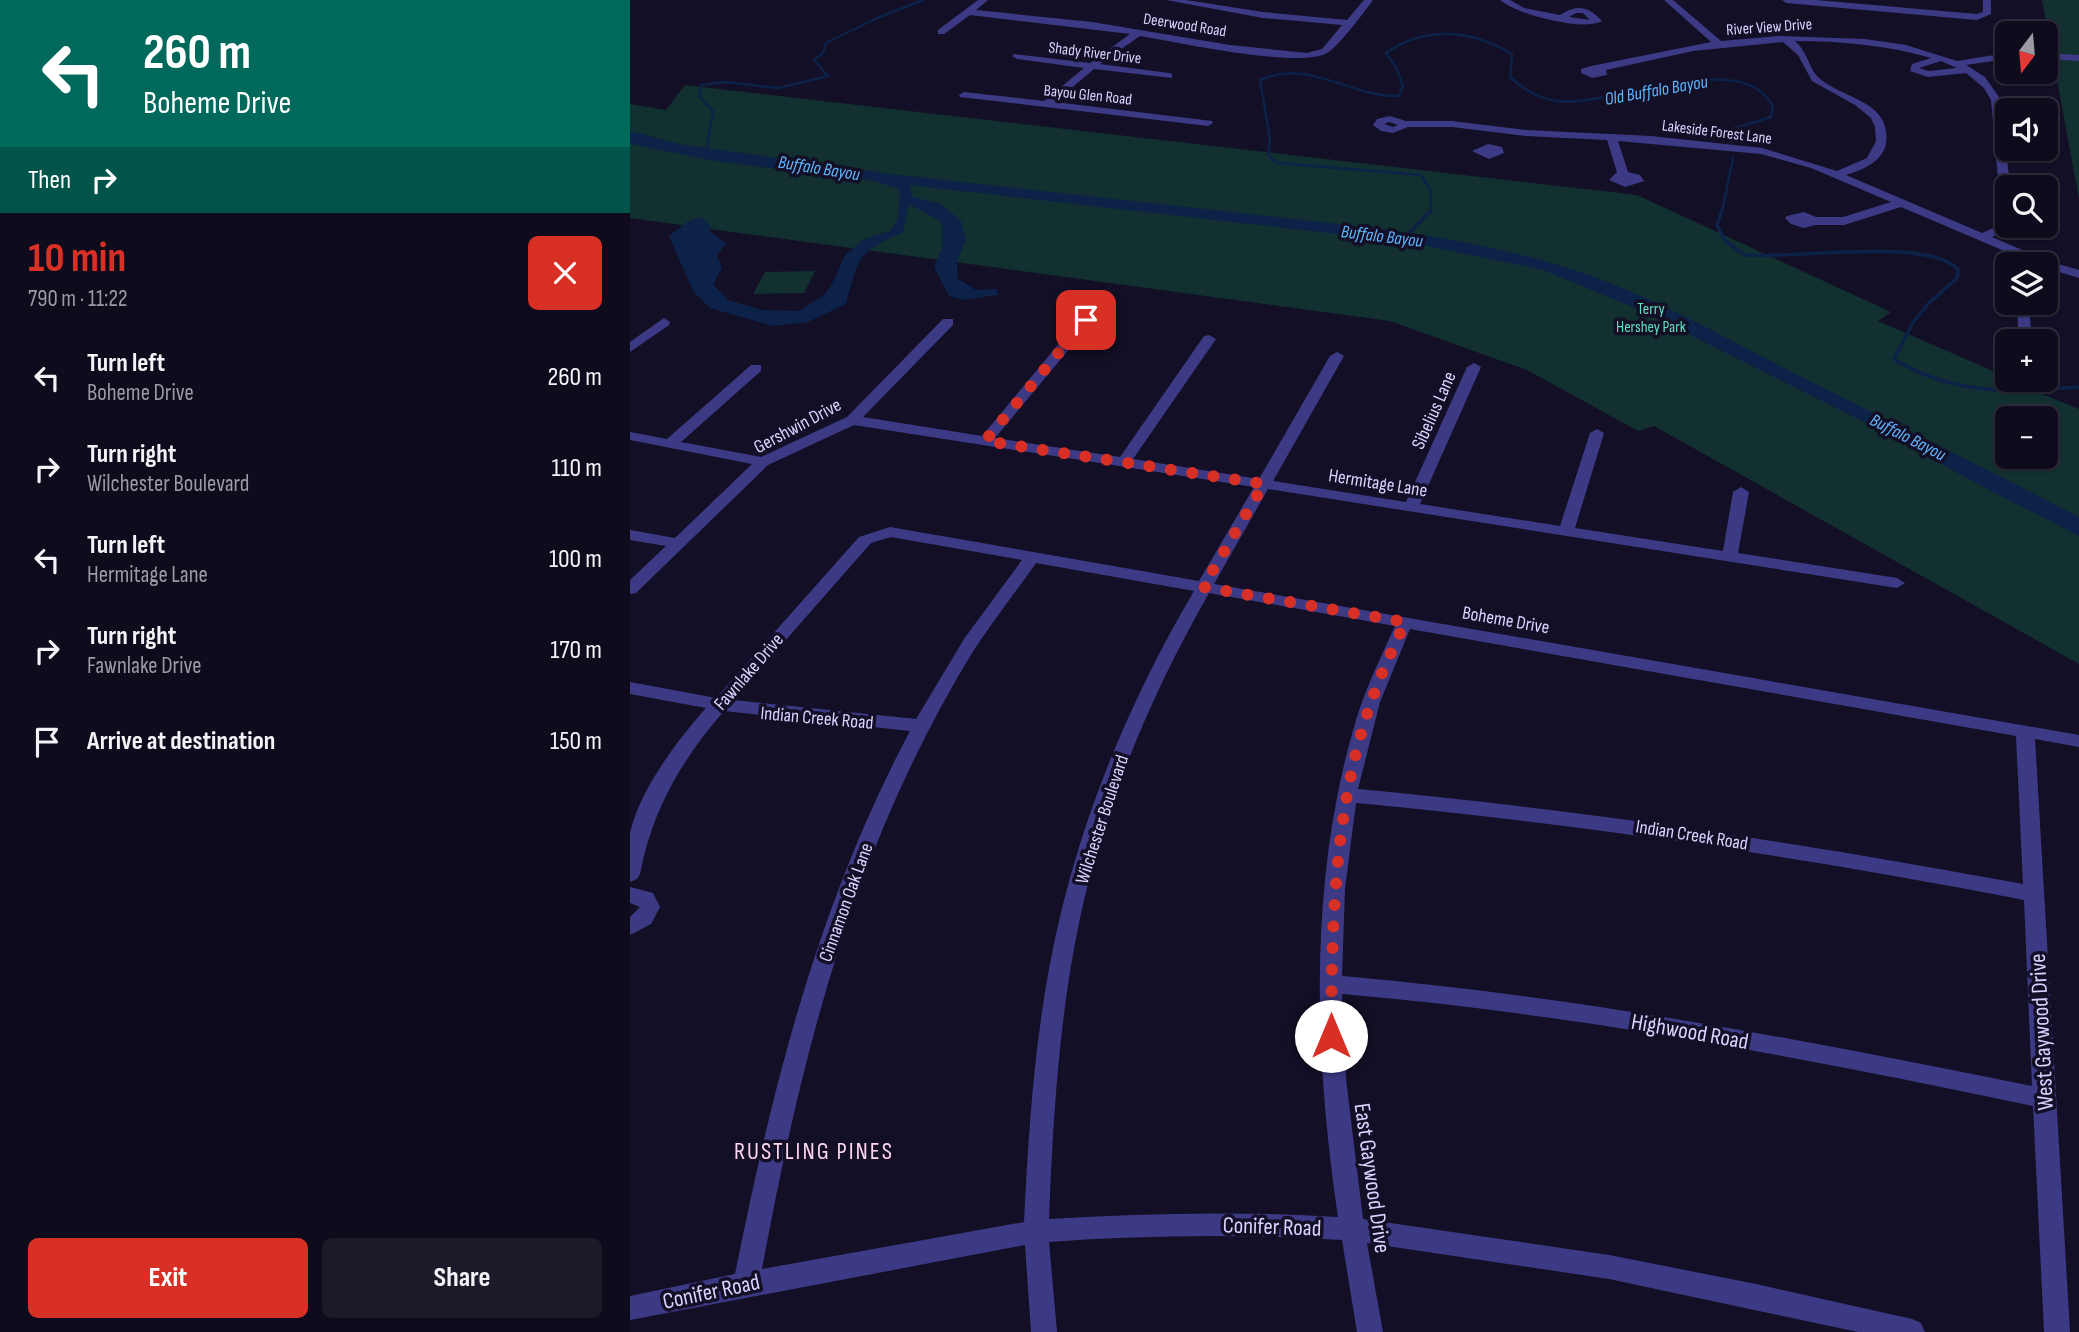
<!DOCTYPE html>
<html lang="en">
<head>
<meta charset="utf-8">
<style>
	body { margin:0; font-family:"Sofia Sans Condensed",sans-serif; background:#1c1929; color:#f1f3f6; height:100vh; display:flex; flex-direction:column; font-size:26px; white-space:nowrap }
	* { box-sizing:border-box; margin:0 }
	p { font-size:23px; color:#9b9ba3 }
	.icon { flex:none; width:38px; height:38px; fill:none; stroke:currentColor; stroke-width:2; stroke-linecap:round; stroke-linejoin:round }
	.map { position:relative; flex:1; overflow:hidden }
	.details { display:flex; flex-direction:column; background:#0e0b1c; width:630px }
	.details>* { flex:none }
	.banner { background:#00695c; color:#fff; overflow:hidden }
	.needle { width:46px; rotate:196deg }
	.fabs { position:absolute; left:1365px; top:21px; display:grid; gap:14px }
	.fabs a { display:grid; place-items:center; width:63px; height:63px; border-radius:10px; background:#0e0b1c; box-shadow:0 2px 5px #0004,0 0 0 2px #2e2b3b; font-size:35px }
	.pin { position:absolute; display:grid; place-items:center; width:60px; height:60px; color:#fff; margin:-30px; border-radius:14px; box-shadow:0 4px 10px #0006 }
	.me { position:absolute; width:77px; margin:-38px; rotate:0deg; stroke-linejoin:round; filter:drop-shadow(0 0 5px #0008) }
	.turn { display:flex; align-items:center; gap:24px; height:147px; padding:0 28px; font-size:32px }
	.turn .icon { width:91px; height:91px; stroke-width:2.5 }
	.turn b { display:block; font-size:49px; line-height:60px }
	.then { display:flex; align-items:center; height:66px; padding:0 28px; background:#0003; gap:14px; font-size:26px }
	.round { display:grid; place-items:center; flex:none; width:74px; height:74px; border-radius:10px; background:#1c1929 }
	.summary { display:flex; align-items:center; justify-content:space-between; height:119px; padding:0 28px }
	h1 { font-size:42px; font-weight:700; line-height:52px; color:#d93025 }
	.cta { display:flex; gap:14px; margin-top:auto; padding:14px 28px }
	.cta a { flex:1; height:80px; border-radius:10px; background:#d93025; color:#fff; font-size:28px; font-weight:700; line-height:80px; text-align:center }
	.cta a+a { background:#1c1929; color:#f1f3f6 }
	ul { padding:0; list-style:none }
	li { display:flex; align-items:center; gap:21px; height:91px; padding:0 28px }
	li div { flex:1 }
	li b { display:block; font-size:26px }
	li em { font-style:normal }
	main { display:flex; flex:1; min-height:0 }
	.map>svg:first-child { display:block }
	.green { fill:#12302f; fill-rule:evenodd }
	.water { fill:#0c2248 }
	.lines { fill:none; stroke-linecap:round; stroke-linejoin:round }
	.stream-far1 { stroke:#0c2248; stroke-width:2.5 }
	.stream { stroke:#0c2248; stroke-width:3.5 }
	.minor { fill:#3d3a85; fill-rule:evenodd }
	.route { stroke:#d93025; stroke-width:12; stroke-dasharray:0 21.6 }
	.labels { text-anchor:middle; stroke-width:7; stroke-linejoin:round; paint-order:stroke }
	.far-street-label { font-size:16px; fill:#d9d4ff; stroke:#130f26 }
	.far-park-label { font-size:16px; fill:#5fe0c0; stroke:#130f26 }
	.far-water-label { font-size:18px; font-style:italic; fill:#62b6ff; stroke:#130f26 }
	.street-label { font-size:19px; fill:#d9d4ff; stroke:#130f26 }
	.near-street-label { font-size:23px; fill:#d9d4ff; stroke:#130f26 }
	.near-neighbourhood-label { font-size:24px; letter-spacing:2px; fill:#ffd6f0; stroke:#130f26 }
</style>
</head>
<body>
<main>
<section class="details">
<div class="banner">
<div class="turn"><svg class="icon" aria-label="left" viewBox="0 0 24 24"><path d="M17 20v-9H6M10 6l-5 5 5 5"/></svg><div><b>260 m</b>Boheme Drive</div></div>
<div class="then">Then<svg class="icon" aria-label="right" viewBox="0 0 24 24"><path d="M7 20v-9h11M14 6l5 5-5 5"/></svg></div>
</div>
<div class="summary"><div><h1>10 min</h1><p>790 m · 11:22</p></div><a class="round" style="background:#d93025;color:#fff"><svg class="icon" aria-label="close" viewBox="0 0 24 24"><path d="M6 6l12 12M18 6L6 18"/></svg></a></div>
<ul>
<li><svg class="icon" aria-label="left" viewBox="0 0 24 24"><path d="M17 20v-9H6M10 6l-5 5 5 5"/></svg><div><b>Turn left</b><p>Boheme Drive</p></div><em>260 m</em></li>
<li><svg class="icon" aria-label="right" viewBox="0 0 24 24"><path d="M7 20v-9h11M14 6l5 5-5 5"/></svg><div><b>Turn right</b><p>Wilchester Boulevard</p></div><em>110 m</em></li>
<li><svg class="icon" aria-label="left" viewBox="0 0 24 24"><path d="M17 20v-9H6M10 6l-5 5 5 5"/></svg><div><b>Turn left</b><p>Hermitage Lane</p></div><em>100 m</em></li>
<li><svg class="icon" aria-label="right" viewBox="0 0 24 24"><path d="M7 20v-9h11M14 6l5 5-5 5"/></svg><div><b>Turn right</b><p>Fawnlake Drive</p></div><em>170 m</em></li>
<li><svg class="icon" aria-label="arrive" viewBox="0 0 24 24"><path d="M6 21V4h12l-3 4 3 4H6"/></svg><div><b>Arrive at destination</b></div><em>150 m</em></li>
</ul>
<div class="cta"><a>Exit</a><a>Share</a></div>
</section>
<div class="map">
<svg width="1449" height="1332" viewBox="0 0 1449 1332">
	<rect width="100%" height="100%" fill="#130f26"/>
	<!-- green -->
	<path class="green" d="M1412,0H1449V57L1422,55Z
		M1423,58L1449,60V199Z
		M55,85L1007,195L1261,312L1248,321L1377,377V380L1449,409V664L1024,426L1008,431L897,370L760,321L0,218V104L36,110ZM1377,418H1416V457H1377Z
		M185,271L174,293L123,294L135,272Z"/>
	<!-- water -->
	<path class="water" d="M0,131L54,145L270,175L762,230C829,240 896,253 959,275C1029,300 1094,337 1160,371C1256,420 1353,467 1449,517V536L1342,481L1256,433L1010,310L913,270L792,245L717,235L279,185L283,197L311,204L331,221L336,240L327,261V278L346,290L367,289L368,295L333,300L319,296L304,267L312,249V222L279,204L273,232C227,253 229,256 216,304L178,322L143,326L80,308L63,291L39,236L57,222L71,217L80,225V231L96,244L87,255L92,268L83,284L98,300L132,310L169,311L194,295L201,286L215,255L234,239L260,231L267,221L270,197L268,189L244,181L85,161L0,144Z"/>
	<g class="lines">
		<!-- stream-far1 -->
		<path class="stream-far1" d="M76,152L83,111L69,96L71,85L96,82L148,88L198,76L184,60L193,53L196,43L247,18L293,0
			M801,212V192L791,175L647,163L638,155L640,139L630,80C682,58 717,97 769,96L773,86L766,67L756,53C795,25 842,30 882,54L880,77C895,90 907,98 927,101C978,108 1115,45 1143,107L1141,117L1103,129L1098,134
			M1092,212L1103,158"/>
		<!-- stream -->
		<path class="stream" d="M1092,210L1087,225L1095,241L1115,255C1164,259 1296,237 1328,269L1327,278L1298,304L1282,324L1264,359C1324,396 1381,392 1449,387
			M778,234L801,210"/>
		<!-- minor -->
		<path class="minor" d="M348,0H358L346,10L462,22L600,45L677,53L692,49L712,25L633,18L536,0H556L633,12L717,20L734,0H743C735,11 708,47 697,53C670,69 546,42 510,36L470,64L539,73L542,74V78L464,69L425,102L582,121L583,123L578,126L330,97L329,95L334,92L414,101L454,68L387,59L382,56L384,54L460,63L500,34L340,15L314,34H308V30Z
			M870,0H880L894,8L930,15C947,4 958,6 972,21C953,32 886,14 870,0ZM946,13H953L960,20L939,17Z
			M1034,0H1043L1091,41L1149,36L1235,39L1276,45L1327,61L1377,53V59L1336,65L1355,77L1371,100L1380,187H1377V215L1371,212L1361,100L1354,88L1336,73L1298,77L1280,71L1282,64L1301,58C1256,45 1211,41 1165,41C1179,54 1178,67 1188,77C1211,99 1262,100 1256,143C1253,162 1232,170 1216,175L1352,233L1377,222V226H1382L1381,227L1362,237L1418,261L1449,270V278L1416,268V264H1405L1271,207L1214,225H1185L1174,228L1161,224L1155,218L1157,216L1174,212L1186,217H1213L1261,202L1181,168L1131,154L988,141L998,172L1010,175L1014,181L995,187L979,180L987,172L977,140L896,136L822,127H778L763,133L751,131L743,125L747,119L760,116L776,121H822L896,130L1021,136L1132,148L1207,171L1237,158L1246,141L1245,127L1241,118L1225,105L1182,81L1168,55L1153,42L1063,51L976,70L977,75L962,78L951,73V69L961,66L1081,42ZM1311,61L1327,68L1299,71L1289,68ZM759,122L768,125L763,127L754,124Z
			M1152,0H1186L1347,14L1353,12V0H1361V14L1347,20L1156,3Z
			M1416,53L1449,55V61L1416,59Z
			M858,144L872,147L874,153L859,159L842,151Z
			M1387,303H1399L1401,332L1406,341H1394L1392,337L1382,336L1386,341H1377V344L1368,338L1370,330L1388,328Z
			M456,316L461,317V323L365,438L490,457L574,336L579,335L586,339L503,459L629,479L700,356L707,352L714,356L643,481L776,502L837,367L844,363L851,367L790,504L930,526L960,433L967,429L974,433L945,528L1093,551L1103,492L1111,487L1119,492L1108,553L1267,578L1275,583L1267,588L638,489L584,584L1449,735V747L1405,739L1440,1332H1414L1403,1106C1174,1058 946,1014 712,994L716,1079L733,1219L979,1255L1126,1284L1282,1319L1291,1323L1295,1332H1228L979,1279L737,1243L753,1332H727L712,1240C614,1234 517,1235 419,1242L427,1332H401L395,1245L0,1320V1296L105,1274C143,1084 188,904 280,731L94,711C52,759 22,810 10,874L7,879L0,882C0,866 0,848 0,833C10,789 47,741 76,708L0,694V682L86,698L229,537L260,527L569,581L624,487L224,425L138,465L6,593L0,594V580L36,546L0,540V530L45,538L122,464L0,440V432L37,439L121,365H131V371L51,442L131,457L217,417L313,319H323V325L233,417L352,436L451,317ZM261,537L392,560L334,639L286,719L103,700L241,543ZM406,563L564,591C504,693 457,802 430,917C406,1017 399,1120 394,1222L132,1269C173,1048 224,847 342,653C362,622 385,593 406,563ZM579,593L765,626C751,657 736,687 726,720C678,879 684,1054 708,1217C611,1211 516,1213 419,1219C423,1118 429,1017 450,918C475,803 521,695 579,593ZM780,629L1386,736L1393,884C1173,843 952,810 728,789L750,702ZM726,803C951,824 1173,857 1394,900L1402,1086C1174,1040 945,996 712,976L715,889Z
			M34,318L40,322L39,325L0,352V342Z
			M0,887L23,893L30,907L21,924L0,935V917L10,907L0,903Z"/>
	</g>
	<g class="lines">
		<!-- route -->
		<path class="route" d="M456,320L355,441L634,484L573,587L775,622C766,643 755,664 747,686C704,797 702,918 701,1036"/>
	</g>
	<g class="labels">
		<!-- far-street labels -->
		<g class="far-street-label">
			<text transform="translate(555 24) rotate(9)" y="6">Deerwood Road</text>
			<text transform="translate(1139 26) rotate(-4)" y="6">River View Drive</text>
			<text transform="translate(465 52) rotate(7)" y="6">Shady River Drive</text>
			<text transform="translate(458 94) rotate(6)" y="6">Bayou Glen Road</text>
			<text transform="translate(1087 131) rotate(7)" y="6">Lakeside Forest Lane</text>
		</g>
		<!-- far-park labels -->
		<g class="far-park-label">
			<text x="1021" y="314">Terry<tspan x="1021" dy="18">Hershey Park</tspan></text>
		</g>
		<!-- far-water labels -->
		<g class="far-water-label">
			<text transform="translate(1026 90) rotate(-10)" y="6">Old Buffalo Bayou</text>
			<text transform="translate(189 168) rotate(9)" y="6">Buffalo Bayou</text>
			<text transform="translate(752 236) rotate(7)" y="6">Buffalo Bayou</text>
			<text transform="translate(1278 437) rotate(27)" y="6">Buffalo Bayou</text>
		</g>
		<!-- street labels -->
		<g class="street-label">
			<text transform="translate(803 410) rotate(-66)" y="7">Sibelius Lane</text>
			<text transform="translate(167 425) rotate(-28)" y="7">Gershwin Drive</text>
			<text transform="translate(748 482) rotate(9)" y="7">Hermitage Lane</text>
			<text transform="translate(876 619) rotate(10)" y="7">Boheme Drive</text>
			<text transform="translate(118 671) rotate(-49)" y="7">Fawnlake Drive</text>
			<text transform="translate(187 717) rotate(5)" y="7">Indian Creek Road</text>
			<text transform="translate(471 819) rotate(-72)" y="7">Wilchester Boulevard</text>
			<text transform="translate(1062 834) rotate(9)" y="7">Indian Creek Road</text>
			<text transform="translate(215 902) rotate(-70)" y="7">Cinnamon Oak Lane</text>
		</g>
		<!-- near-street labels -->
		<g class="near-street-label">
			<text transform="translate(1060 1031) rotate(10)" y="8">Highwood Road</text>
			<text transform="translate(1411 1032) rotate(-93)" y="8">West Gaywood Drive</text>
			<text transform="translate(743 1178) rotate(82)" y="8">East Gaywood Drive</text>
			<text transform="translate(642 1226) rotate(2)" y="8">Conifer Road</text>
			<text transform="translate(81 1291) rotate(-12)" y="8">Conifer Road</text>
		</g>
		<!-- near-neighbourhood labels -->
		<g class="near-neighbourhood-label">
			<text x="184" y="1159">RUSTLING PINES</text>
		</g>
	</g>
</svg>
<div class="fabs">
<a><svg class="needle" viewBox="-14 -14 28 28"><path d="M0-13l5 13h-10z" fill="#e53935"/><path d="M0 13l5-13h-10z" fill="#9b9ba3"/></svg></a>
<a><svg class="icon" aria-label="sound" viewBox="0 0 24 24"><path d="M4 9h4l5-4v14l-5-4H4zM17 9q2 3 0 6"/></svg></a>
<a><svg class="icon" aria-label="search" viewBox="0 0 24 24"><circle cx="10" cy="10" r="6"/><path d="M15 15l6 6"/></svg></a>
<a><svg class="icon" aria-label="layers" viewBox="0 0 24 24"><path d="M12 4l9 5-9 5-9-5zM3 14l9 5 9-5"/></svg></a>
<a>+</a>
<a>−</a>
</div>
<div class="pin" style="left:456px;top:320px;background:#d93025"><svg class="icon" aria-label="arrive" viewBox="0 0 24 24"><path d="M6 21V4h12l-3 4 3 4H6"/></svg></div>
<svg class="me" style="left:701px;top:1036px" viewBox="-20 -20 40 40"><circle r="19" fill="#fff"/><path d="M0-13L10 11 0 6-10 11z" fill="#d93025"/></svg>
</div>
</main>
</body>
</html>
